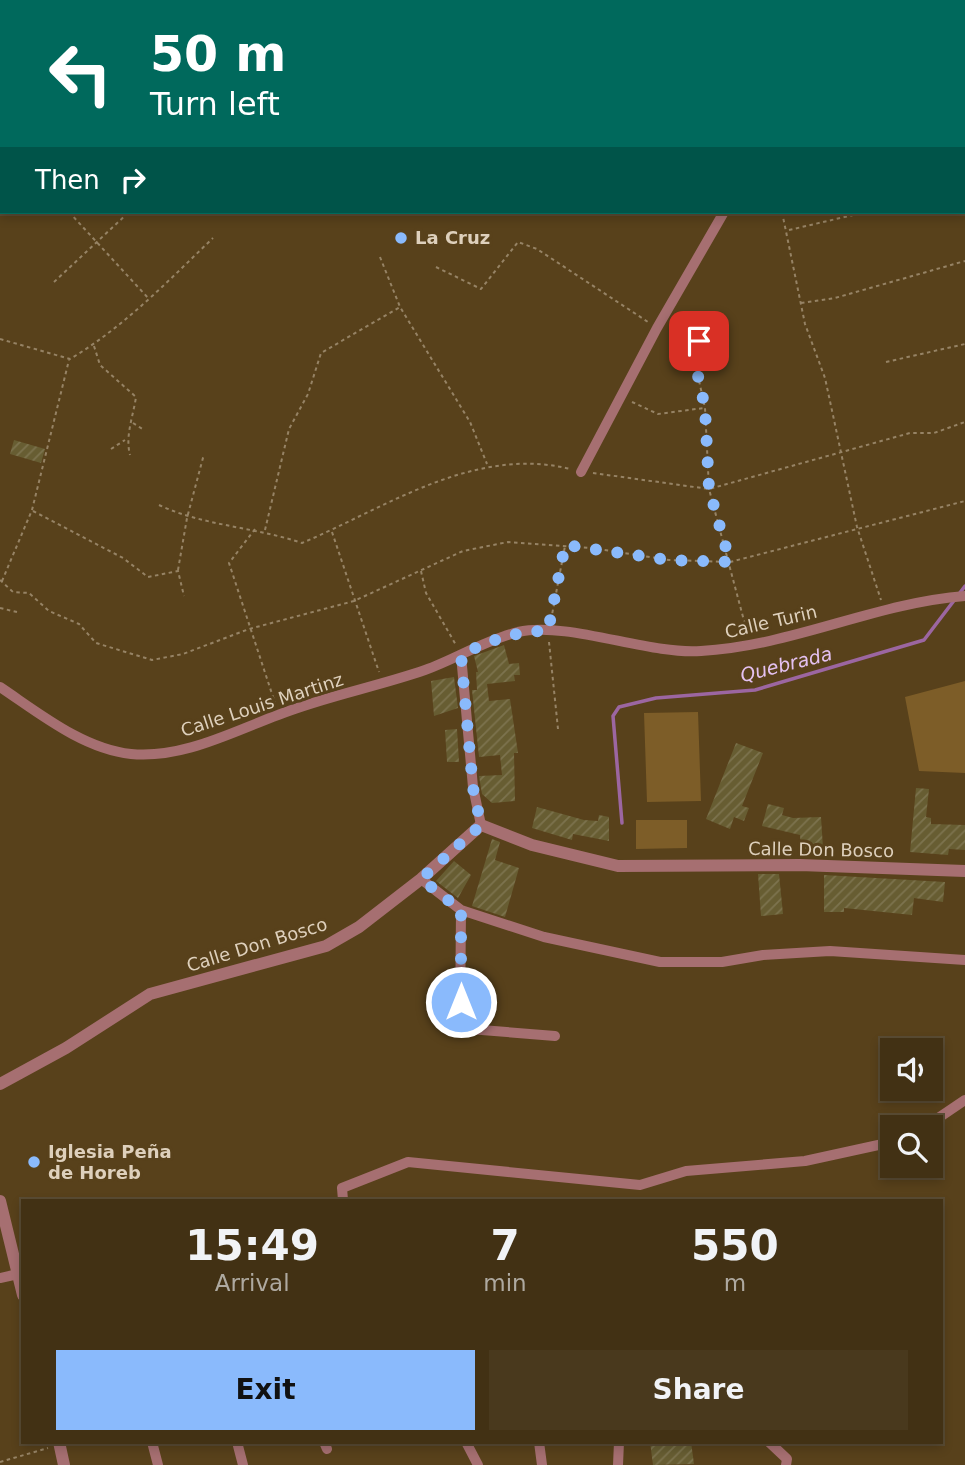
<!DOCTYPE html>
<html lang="en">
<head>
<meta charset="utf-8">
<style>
	body { margin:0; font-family:"DejaVu Sans",sans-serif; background:#49391d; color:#f1f3f6; height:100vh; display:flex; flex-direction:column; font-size:26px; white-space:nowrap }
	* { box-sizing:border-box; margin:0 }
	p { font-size:23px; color:#aea9a0 }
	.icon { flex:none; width:38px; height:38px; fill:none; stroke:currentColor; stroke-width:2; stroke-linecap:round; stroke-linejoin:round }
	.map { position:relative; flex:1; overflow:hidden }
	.side { position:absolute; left:21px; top:1199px; width:922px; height:245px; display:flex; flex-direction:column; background:#423114; border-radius:0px; box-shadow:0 4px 10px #0003,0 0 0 2px #5a4c34 }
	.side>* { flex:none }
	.guide { position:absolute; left:0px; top:0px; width:966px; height:214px; box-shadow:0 4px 10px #0003,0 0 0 2px #5a4c34; background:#00695c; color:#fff; overflow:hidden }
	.fabs { position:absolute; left:880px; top:1038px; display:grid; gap:14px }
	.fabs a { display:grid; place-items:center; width:63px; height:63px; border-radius:0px; background:#423114; box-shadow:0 4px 10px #0003,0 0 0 2px #5a4c34; font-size:35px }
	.pin { position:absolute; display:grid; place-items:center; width:60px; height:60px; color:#fff; margin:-30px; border-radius:14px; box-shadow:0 4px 10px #0006 }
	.me { position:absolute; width:77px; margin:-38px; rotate:0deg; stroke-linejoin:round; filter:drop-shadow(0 0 5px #0008) }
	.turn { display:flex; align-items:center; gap:24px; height:147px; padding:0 35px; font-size:32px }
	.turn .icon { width:91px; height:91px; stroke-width:2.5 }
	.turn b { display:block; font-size:49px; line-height:60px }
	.then { display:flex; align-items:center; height:66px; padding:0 35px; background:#0003; gap:14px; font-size:26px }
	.eta { display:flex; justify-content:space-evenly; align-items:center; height:119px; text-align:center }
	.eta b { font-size:42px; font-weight:600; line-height:49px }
	.cta { display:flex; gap:14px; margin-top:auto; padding:14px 35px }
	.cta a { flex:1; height:80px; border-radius:0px; background:#8abafc; color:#111; font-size:28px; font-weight:600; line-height:80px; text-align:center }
	.cta a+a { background:#49391d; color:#f1f3f6 }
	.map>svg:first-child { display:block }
	.park { fill:#7d5d28 }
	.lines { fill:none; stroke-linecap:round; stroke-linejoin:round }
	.stream { stroke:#9c66a1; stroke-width:3.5 }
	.building { fill:url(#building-hatch) }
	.path { stroke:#968365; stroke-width:2; stroke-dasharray:3.5 3.5; stroke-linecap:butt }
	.minor { stroke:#a66f71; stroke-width:10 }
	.tertiary { stroke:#a66f71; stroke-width:12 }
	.route { stroke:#8abafc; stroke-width:12; stroke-dasharray:0 21.6 }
	.poi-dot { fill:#8abafc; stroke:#58411b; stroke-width:2.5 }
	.labels { text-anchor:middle; stroke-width:6; stroke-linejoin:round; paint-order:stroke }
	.poi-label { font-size:18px; font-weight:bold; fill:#ded0bc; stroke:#58411b; text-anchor:start }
	.street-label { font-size:18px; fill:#ded0bc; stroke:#58411b }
	.water-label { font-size:19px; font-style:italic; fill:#e4c1f1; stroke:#58411b }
</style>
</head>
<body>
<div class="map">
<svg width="965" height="1465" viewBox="0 0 965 1465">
	<defs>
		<pattern id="building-hatch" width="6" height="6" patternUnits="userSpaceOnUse" patternTransform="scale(1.75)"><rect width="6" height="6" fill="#675d32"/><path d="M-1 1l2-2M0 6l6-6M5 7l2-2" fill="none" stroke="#7c734e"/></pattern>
	</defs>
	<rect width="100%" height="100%" fill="#58411b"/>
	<!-- park -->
	<path class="park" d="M965,681V773L919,771L905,697Z
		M698,712L701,801L647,802L644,713Z
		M636,820H687V848L636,849Z"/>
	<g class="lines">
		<!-- stream -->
		<path class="stream" d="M622,823L613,716L619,707L656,698L755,690L924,640L965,586"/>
	</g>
	<!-- building -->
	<path class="building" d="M14,440L45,449L41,463L10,454Z
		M504,645L509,664L519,663L520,675H514L515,681L487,684L489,701L510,699L518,753H514L515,801L492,803L482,794L479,776L502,775L500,755L479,757L472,690H477L476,672H478L474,656Z
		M454,677L458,708L434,716L431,681Z
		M457,729L459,762H447L445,730Z
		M736,743L763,753L742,806L749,808L744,821L734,817L730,829L706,819Z
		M916,788L929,789L926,817L931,818V824L965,825V850L949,849L948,855L910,852Z
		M768,804L784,808L782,815L793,818L821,817L823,848L801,849L800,835L762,826Z
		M537,807L584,820L598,821L599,815L609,817V841L573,834L572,840L532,828Z
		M492,839L500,842L495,860L519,868L505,917L472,906Z
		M454,861L471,875L458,898L436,881Z
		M758,874H779L783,914L761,916Z
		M824,875L945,882L943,902L914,898L912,915L844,908V912H824Z
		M650,1442H691L694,1464L653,1465Z"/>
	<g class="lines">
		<!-- path -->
		<path class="path" d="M40,0L42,2
			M175,0L176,2
			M339,0L340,2
			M946,0L947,2
			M964,26L965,25
			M964,102L965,105
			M964,182H965
			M69,212L149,299
			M782,212L805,324L825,378L857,527L881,600
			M789,230L866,212
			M380,257L400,307L470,422L487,464
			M436,267L481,289L518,242L537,249L648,322
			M54,282L129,212
			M801,303L835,298L965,261
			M0,339L70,359C124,327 168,281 213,238
			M699,341L693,353L705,408L709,489L747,632
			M94,346L100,365L136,397C133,417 125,436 130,455
			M886,362L965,344
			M632,402L658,414L704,408
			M133,423L144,430
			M111,449L125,440
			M593,473L709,489L910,433H934L965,422
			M159,505C204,526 255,527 302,543C385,508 475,445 570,469
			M33,511L123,558L148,577L178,571L184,596
			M255,529L229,563L275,703
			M265,530L289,429L308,394L321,353L400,307
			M332,532L379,672
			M178,570L187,518L204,454
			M421,571L426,593L456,645
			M0,580L13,592L29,593L49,611L79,624L96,643L152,660L183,654L249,629L354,601L463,551L508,542L592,548L669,560L730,562L965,501
			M2,581L32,510L69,360
			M0,608L17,612
			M551,620L565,546
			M549,642L558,729
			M0,1462L48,1448"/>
		<!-- minor -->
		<path class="minor" d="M227,2L229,0
			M783,2V0
			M0,78L2,80
			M0,211L2,210
			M581,472L657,328L724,212
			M461,655L473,787L481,825
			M0,687C39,713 83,749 131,754C182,759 232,732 278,715C326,696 376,687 425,670C456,659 485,640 518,632C569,621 648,655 701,651C792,646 875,603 965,596
			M421,879L461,910L544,937L660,962H722L763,955L830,951L965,960
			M461,910L460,1024L469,1029L555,1036
			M925,1127L965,1100
			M343,1200L342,1188L408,1162L640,1185L686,1171L805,1161L892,1142
			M0,1278L18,1274
			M152,1442L158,1465
			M237,1442L243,1465
			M324,1442L327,1449
			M466,1442L478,1465
			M539,1442L542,1465
			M769,1442L787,1459L786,1465
			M618,1465L619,1442"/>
		<!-- tertiary -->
		<path class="tertiary" d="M0,1084L66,1048L150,994L326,946L359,927L421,879L481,825L532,845L618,866L800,865L965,871
			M0,1201L23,1295
			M59,1442L64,1465"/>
	</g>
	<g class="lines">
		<!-- route -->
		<path class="route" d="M461,1002V910L421,879L481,825L473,788L461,655C490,640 515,631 548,631L565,545L669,560L730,562L709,489L705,408L693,353L699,341"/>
	</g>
	<!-- markers -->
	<g class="poi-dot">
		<circle cx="401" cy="238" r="7"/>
		<circle cx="34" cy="1162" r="7"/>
	</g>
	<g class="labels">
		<!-- poi labels -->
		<g class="poi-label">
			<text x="415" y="244">La Cruz</text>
			<text x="48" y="1158">Iglesia Peña<tspan x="48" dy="21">de Horeb</tspan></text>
		</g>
		<!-- street labels -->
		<g class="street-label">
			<text transform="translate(771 622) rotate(-13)" y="6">Calle Turin</text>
			<text transform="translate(262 705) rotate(-18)" y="6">Calle Louis Martinz</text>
			<text transform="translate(821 850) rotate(1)" y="6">Calle Don Bosco</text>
			<text transform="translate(257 945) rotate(-17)" y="6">Calle Don Bosco</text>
		</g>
		<!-- water labels -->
		<g class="water-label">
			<text transform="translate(786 664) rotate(-14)" y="7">Quebrada</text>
		</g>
	</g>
</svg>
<div class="fabs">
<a><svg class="icon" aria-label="sound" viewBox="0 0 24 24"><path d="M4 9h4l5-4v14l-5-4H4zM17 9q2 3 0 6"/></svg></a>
<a><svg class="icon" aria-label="search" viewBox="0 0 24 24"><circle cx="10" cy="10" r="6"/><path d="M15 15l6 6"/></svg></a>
</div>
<div class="pin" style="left:699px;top:341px;background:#d93025"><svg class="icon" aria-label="arrive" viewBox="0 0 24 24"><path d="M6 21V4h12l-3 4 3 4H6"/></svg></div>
<svg class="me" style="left:461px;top:1002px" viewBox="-20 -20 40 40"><circle r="17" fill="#8abafc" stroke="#fff" stroke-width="3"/><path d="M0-11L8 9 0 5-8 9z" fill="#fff"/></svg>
<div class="guide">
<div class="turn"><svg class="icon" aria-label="left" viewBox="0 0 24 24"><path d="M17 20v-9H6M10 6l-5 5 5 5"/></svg><div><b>50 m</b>Turn left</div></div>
<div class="then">Then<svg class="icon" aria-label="right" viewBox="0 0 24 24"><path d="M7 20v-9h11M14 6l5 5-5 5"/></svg></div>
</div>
<section class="side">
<div class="eta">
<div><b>15:49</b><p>Arrival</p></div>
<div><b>7</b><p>min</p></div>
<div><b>550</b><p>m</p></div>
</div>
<div class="cta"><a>Exit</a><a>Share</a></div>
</section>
</div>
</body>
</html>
